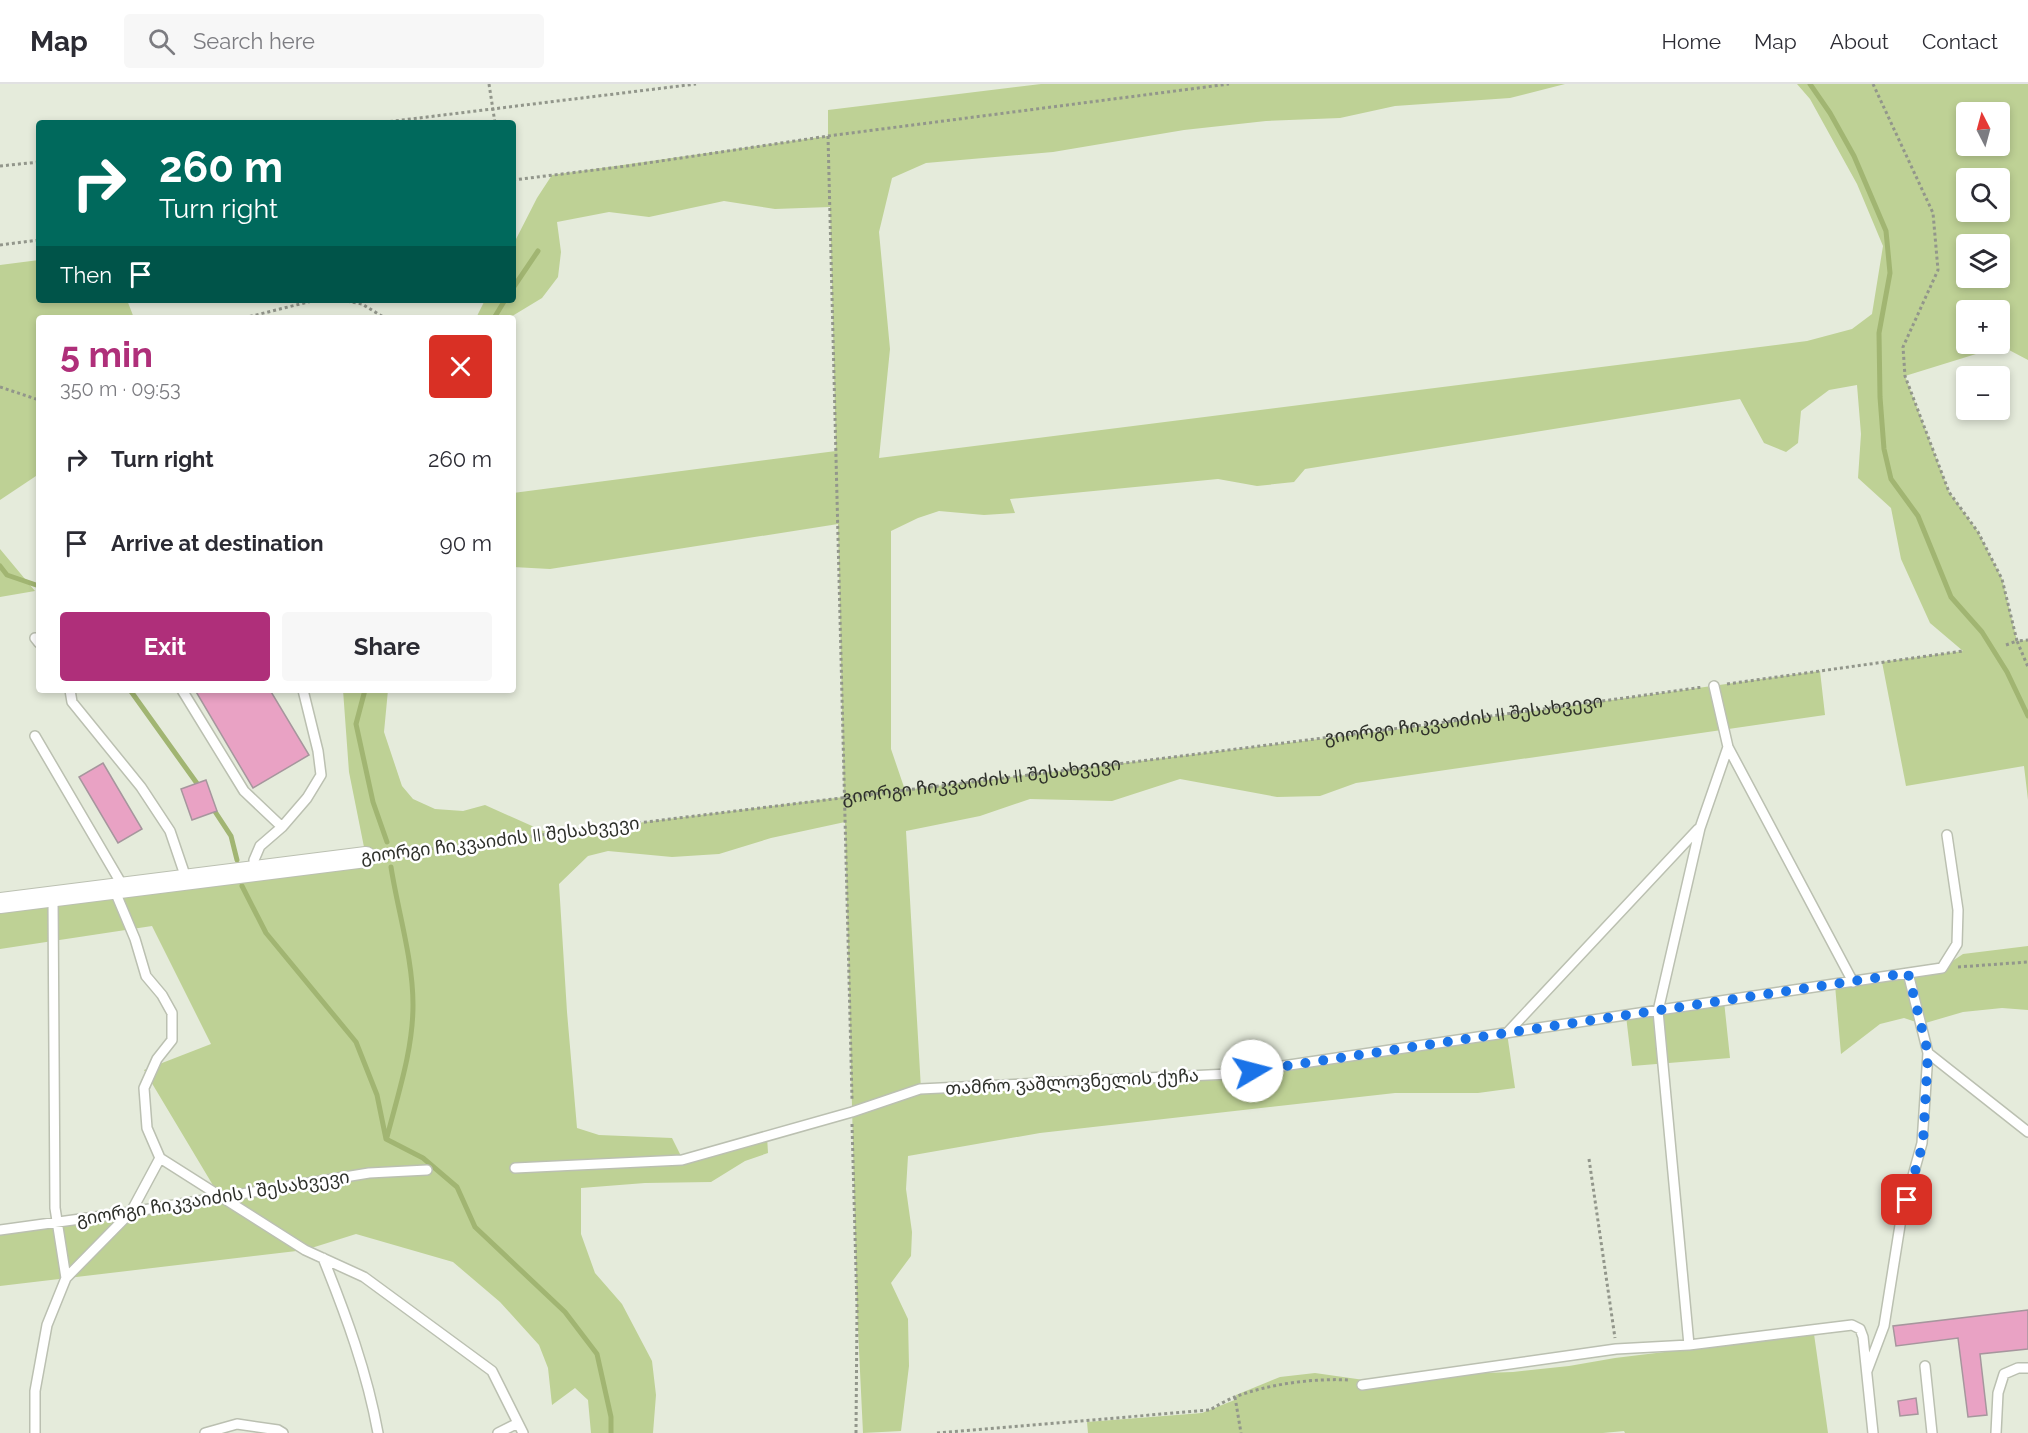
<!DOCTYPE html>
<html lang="en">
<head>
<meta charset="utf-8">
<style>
	body { margin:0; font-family:Raleway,"Noto Sans Georgian",sans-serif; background:#f7f7f7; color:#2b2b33; height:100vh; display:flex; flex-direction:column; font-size:22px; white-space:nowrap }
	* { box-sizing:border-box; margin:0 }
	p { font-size:20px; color:#7c7c81 }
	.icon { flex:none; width:33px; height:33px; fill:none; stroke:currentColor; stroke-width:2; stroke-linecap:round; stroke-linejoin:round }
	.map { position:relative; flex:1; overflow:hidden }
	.drawer { position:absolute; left:36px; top:231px; width:480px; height:378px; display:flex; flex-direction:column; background:#fff; border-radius:6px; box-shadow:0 3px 9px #0003 }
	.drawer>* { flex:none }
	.hud { position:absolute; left:36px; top:36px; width:480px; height:183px; border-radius:6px; box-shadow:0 3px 9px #0003; background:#00695c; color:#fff; overflow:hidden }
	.needle { width:39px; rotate:354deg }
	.tools { position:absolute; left:1956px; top:18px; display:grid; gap:12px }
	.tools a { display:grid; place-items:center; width:54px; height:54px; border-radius:6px; background:#fff; box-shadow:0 3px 9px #0003; font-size:30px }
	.pin { position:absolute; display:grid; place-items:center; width:51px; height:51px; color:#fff; margin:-26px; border-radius:12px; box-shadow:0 3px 9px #0006 }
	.me { position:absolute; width:66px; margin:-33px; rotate:82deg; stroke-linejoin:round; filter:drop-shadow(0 0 4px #0008) }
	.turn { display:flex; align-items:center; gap:21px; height:126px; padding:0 24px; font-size:27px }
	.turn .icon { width:78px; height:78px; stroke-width:2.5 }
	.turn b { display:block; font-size:42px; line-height:51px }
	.then { display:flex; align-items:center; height:57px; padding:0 24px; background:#0003; gap:12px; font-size:22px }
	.round { display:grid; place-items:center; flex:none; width:63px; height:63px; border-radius:6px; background:#f7f7f7 }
	.head { display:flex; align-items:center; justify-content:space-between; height:102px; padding:0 24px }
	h1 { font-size:36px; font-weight:700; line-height:45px; color:#af2f7a }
	.primary-button { display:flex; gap:12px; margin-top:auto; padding:12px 24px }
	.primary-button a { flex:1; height:69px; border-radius:6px; background:#af2f7a; color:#fff; font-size:24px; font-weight:700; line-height:69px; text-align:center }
	.primary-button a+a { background:#f7f7f7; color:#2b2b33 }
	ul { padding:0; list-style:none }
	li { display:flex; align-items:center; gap:18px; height:84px; padding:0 24px }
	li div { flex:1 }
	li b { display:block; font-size:22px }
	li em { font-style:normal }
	header { display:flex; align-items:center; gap:36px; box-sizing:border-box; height:84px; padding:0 30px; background:#fff; border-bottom:2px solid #e1e1e2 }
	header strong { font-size:28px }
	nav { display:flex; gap:33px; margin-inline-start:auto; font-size:21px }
	.search { width:420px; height:54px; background:#f7f7f7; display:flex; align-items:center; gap:15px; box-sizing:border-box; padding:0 21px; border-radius:6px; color:#7c7c81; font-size:22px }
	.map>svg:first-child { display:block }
	.green { fill:#bed195; fill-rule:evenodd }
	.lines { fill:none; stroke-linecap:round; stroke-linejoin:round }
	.stream { stroke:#a1b572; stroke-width:5 }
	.building { fill:#e9a2c4; stroke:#a6969d; stroke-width:1.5 }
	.lane-casing { stroke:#bbc0b1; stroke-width:12 }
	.street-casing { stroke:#bbc0b1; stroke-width:22 }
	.path { stroke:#92968b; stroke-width:3; stroke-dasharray:3 3; stroke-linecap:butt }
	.lane { stroke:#fff; stroke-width:9 }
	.street { stroke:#fff; stroke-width:20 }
	.route { stroke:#1a73e8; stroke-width:10; stroke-dasharray:0 18 }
	.labels { text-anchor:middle; stroke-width:5; stroke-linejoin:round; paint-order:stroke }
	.street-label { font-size:18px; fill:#2e302a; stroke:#fff }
</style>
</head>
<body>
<header>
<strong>Map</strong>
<div class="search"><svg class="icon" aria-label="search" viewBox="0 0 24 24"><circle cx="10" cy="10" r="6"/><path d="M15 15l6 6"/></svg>Search here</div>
<nav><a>Home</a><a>Map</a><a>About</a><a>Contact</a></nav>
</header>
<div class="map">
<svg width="2028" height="1349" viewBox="0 0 2028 1349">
	<rect width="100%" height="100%" fill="#e5ebdb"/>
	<!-- green -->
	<path class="green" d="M1041,0H1565L1510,14L1395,22L1340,34L1266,37L1184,46L1053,68L926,79L892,94L879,148L890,265L879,374L1807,257L1852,245L1872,230L1883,162L1857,100L1810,15L1797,0H2028V276L2009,266L1976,270L1905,292L1949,408L1978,448L2002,495L2017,557L2028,556V716L2024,682L1906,702L1882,578L1963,567L1930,539L1901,475L1891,424L1858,394L1861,350L1857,301L1829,306L1801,327L1798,359L1786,368L1764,359L1740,315L1305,385L1294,398L1257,402L1218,395L1010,415L1015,429L984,431L939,427L918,434L891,447V665L905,706L1425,642L1820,587L1825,631L1356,699L1320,712L1277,713L1180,695L1112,717L1030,715L980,732L906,747L921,1005L1229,990L1507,949L1515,1004L1478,1009H1395L1040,1049L908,1072L906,1105L912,1148L911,1172L891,1199L908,1235L909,1282L901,1347L863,1349L857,1225L845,738L771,754L719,770L672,773L608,767L588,772L559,800L567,928L577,1044L599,1051L672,1054L683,1076L767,1052L768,1069L745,1077L711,1098L645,1099L581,1104V1150L595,1189L622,1220L652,1277L656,1311L653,1349H591L588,1316L575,1304L552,1321L548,1284L539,1261L500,1218L453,1178L356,1150L305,1166L0,1202V1146L220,1113L144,986L211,960L152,842L0,865V819L366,773L349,688L343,606H388L384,648L402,702L413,715L435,725L463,727L485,721L550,750L844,713L838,440L550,485L513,483V409L836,367L830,123L775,125L724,117L649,133L609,128L557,138L561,168L558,193L542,214L509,234H476L485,216H513V161L537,114L552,91L828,52V26ZM1966,28H2000V62H1966ZM1966,94H2000V128H1966ZM1966,160H2000V194H1966ZM1966,226H2000V260H1966Z
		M39,176V216H127L134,234H39V390L0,416V181Z
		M0,465L35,507L0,513Z
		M2028,862V926L2002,924L1963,928L1922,940L1904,934L1880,940L1841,970L1835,901L1942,884L1963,870Z
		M1724,917L1730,974L1632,982L1626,932Z
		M1814,1250L1828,1349H1625L1624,1347L1603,1349H1088L1087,1338L1202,1329L1237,1315L1236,1311L1280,1293L1315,1289L1392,1300L1455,1290L1513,1288L1569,1282L1615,1274Z"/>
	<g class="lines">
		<!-- stream -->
		<path class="stream" d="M1810,0L1830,29L1854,72L1886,147L1890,189L1879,249L1880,313L1884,365L1891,395L1918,432L1951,513L1982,548L2007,588L2028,632
			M513,204L538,167
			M494,234L505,216
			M0,482L7,491L39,502
			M130,606L201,705
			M365,606L356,640L373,718L387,758
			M212,723L231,752L237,776
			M242,802L266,849L356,958L377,1011L386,1055L423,1074L457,1103L475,1143L565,1228L597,1270L611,1333V1349
			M387,1053C398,1010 413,966 413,921C413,875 398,828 391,783"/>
	</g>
	<!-- building -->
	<path class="building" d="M195,606H270L309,671L253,704Z
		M103,679L142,745L118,759L79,693Z
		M206,696L217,727L192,736L181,705Z
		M2028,1226V1265L1980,1270L1987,1331L1968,1333L1958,1254L1896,1262L1893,1242Z
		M1916,1314L1918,1330L1900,1332L1898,1317Z"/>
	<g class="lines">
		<defs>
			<path id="lane" d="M35,554L39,559
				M1714,602L1728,663L1853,898
				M70,606L72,618L141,703L170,747L187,797
				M182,606L244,707L282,743
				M35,652L124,804
				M255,787L254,776L260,762L282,743L307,714L321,691L318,667L303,606
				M114,805L135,855L146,892L162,911L172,929V956L157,975L144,1004L147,1044L160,1074L305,1166L364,1193L492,1287L523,1349
				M53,813L55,1124L66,1194
				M1507,949L1698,745
				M1928,969L2028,1048
				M515,1084L682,1076L852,1028L920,1005L1229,990L1942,884L1957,860L1958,826L1947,751
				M0,1146L131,1128L369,1089L427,1086
				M323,1174C346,1231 367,1288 378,1349
				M1689,1261L1658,927L1700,744L1728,663
				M1925,1282L1932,1349
				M1867,1287L1884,1242L1901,1135L1922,1059L1928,969L1908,889
				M1362,1301L1616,1265L1689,1261L1852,1241L1860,1245L1863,1253L1873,1349
				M35,1349V1307L47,1241L66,1194L131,1128L160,1074
				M205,1349L237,1340L278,1346L283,1349
				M498,1349L518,1339
				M1996,1349L1998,1309L2004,1290L2018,1284H2028"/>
			<path id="street" d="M0,819L366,773"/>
		</defs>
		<!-- lane casing -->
		<use href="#lane" class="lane-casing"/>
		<!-- street casing -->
		<use href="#street" class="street-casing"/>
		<!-- path -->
		<g class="path">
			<path d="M489,0L495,39"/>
			<path d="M1873,0L1933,129L1938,186L1903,263L1905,292L1949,408L1978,448L2002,495L2017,557L2028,556"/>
			<path d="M378,39L696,0"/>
			<path d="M828,52L852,1015"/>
			<path d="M0,82L39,78"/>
			<path d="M513,96L627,82L828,52L1229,0"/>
			<path d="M0,161L39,156"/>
			<path d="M341,216L362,220L385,234"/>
			<path d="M244,234L316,216"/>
			<path d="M0,303L39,316"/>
			<path d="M2006,561L2017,557L2028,583"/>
			<path d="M1727,600L1963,567"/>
			<path id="s1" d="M382,771C822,715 1263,665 1703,603"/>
			<path d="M1958,883L2028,878"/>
			<path d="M852,1040L857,1225L856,1349"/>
			<path d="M1589,1075L1615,1254"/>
			<path d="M1235,1313L1241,1349"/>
			<path d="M937,1349L1210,1326C1218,1321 1227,1316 1235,1313C1268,1300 1314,1294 1350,1296"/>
		</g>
		<!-- lane -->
		<use href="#lane" class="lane"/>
		<!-- street -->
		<use href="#street" class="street"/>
	</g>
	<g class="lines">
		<!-- route -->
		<path class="route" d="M1252,987L1908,889L1928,969L1923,1059L1907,1116"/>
	</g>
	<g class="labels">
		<!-- street labels -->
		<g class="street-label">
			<text dy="6" stroke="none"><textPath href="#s1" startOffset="1090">გიორგი ჩიკვაიძის II შესახვევი</textPath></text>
			<text dy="6" stroke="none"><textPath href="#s1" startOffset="604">გიორგი ჩიკვაიძის II შესახვევი</textPath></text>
			<text transform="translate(500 756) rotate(-7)" y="6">გიორგი ჩიკვაიძის II შესახვევი</text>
			<text transform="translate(1072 998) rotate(-3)" y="6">თამრო ვაშლოვნელის ქუჩა</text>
			<text transform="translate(213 1114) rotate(-9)" y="6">გიორგი ჩიკვაიძის I შესახვევი</text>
		</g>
	</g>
</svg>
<div class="tools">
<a><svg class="needle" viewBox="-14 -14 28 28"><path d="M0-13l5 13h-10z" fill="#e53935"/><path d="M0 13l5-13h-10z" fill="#7c7c81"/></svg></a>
<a><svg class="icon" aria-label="search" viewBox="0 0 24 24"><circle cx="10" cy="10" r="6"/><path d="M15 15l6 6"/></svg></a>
<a><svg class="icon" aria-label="layers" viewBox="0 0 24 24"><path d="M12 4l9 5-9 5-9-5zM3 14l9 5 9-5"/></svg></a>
<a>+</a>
<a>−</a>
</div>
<div class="pin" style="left:1907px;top:1116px;background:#d93025"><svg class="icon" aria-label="arrive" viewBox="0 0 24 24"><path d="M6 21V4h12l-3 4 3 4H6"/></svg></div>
<svg class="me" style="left:1252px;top:987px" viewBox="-20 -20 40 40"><circle r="19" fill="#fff"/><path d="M0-13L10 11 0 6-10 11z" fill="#1a73e8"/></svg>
<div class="hud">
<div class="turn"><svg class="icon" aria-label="right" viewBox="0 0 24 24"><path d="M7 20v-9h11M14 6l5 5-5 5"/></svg><div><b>260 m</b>Turn right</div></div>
<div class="then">Then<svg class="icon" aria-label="arrive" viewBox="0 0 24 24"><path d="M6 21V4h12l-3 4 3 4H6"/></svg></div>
</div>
<section class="drawer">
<div class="head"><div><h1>5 min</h1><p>350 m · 09:53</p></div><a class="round" style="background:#d93025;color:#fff"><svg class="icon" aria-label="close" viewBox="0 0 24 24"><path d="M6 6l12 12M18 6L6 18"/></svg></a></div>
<ul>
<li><svg class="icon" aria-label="right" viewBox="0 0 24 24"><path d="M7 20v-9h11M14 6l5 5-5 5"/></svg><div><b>Turn right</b></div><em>260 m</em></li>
<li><svg class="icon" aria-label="arrive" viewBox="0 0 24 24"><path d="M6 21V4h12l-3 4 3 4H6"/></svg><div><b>Arrive at destination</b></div><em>90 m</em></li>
</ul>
<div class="primary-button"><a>Exit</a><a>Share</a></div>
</section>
</div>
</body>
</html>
